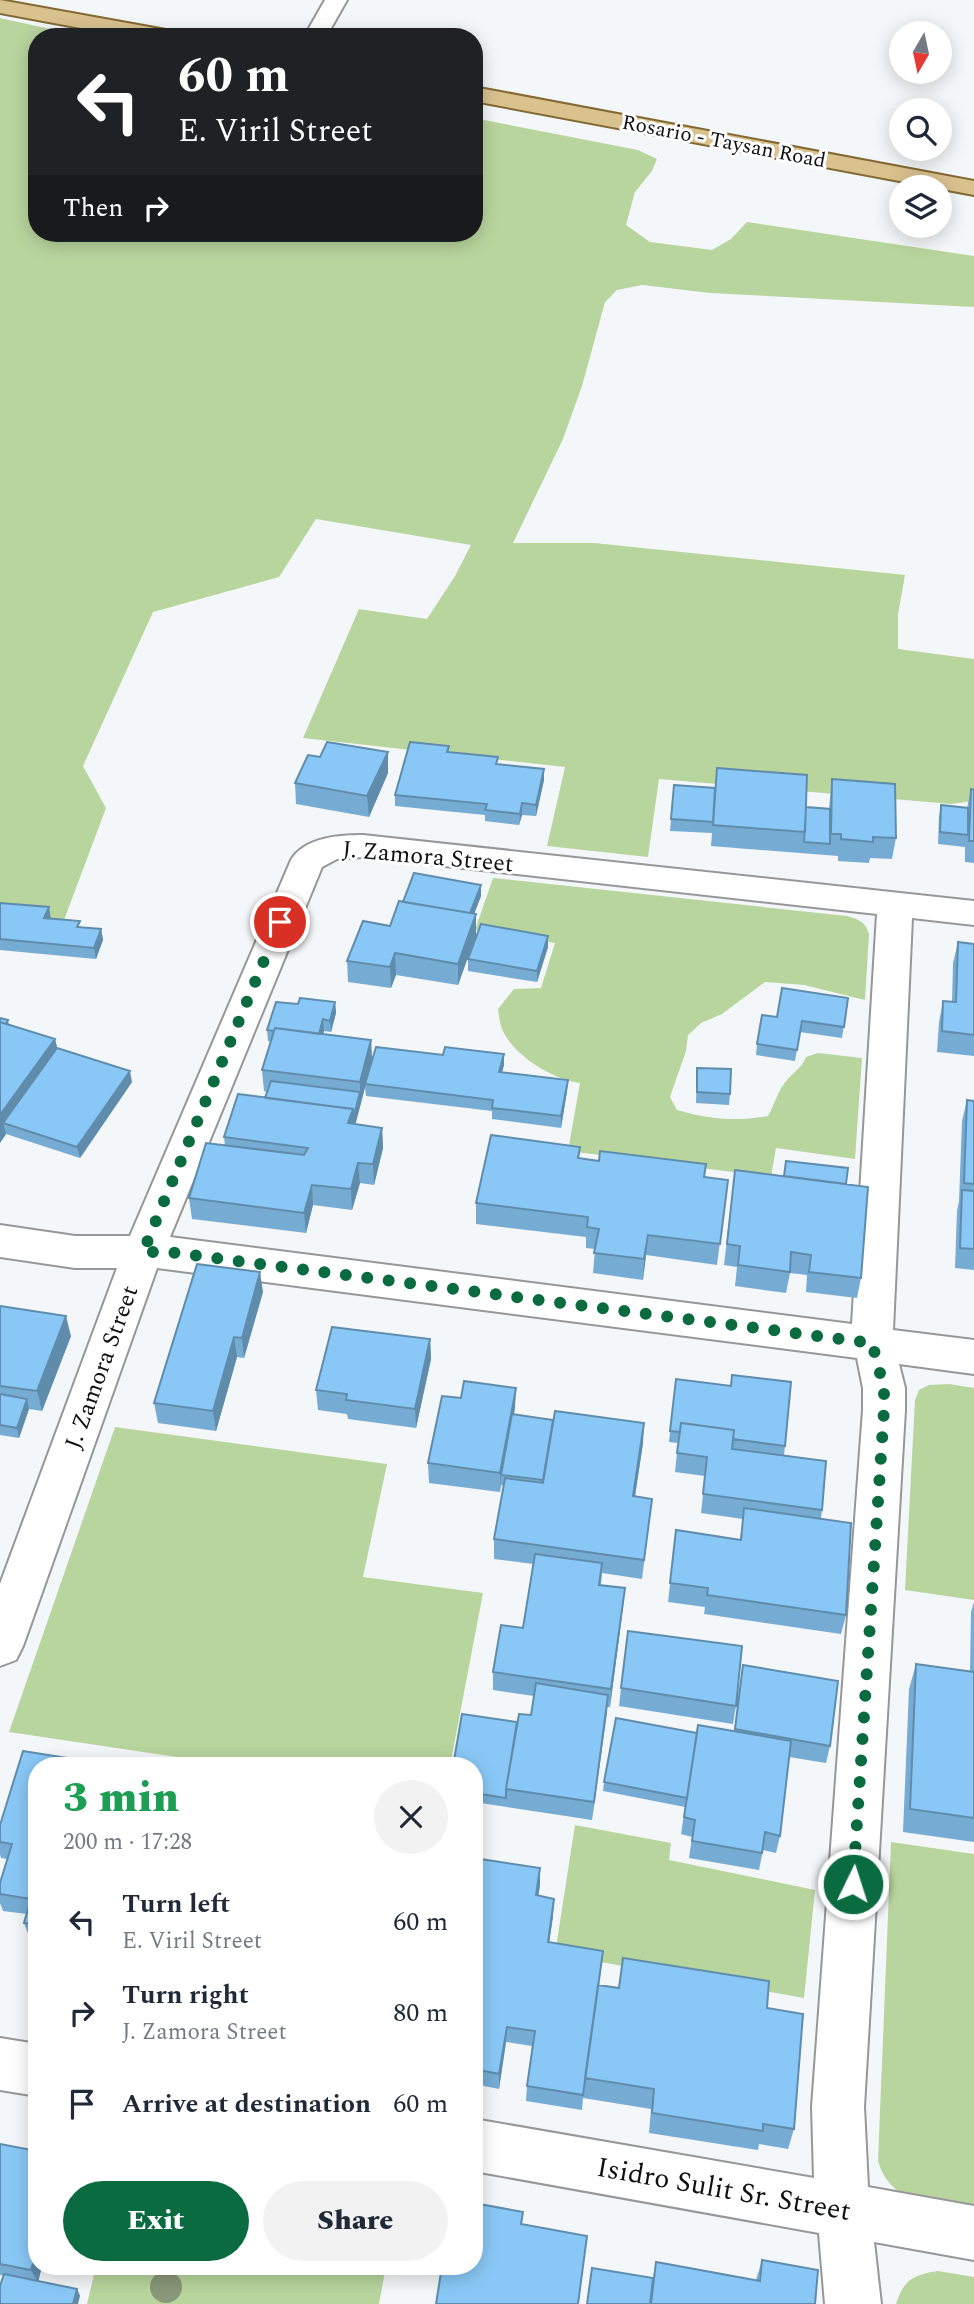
<!DOCTYPE html>
<html lang="en">
<head>
<meta charset="utf-8">
<style>
	body { margin:0; font-family:Spectral,serif; background:#f2f2f3; color:#1f2937; height:100vh; display:flex; flex-direction:column; font-size:26px; white-space:nowrap }
	* { box-sizing:border-box; margin:0 }
	p { font-size:23px; color:#747a83 }
	.icon { flex:none; width:38px; height:38px; fill:none; stroke:currentColor; stroke-width:2; stroke-linecap:round; stroke-linejoin:round }
	.map { position:relative; flex:1; overflow:hidden }
	.panel { position:absolute; left:28px; top:1757px; width:455px; height:518px; display:flex; flex-direction:column; background:#fff; border-radius:28px; box-shadow:0 4px 18px #0003 }
	.panel>* { flex:none }
	.hud { position:absolute; left:28px; top:28px; width:455px; height:214px; border-radius:28px; box-shadow:0 4px 18px #0003; background:#202124; color:#fff; overflow:hidden }
	.needle { width:46px; rotate:189deg }
	.buttons { position:absolute; left:889px; top:21px; display:grid; gap:14px }
	.buttons a { display:grid; place-items:center; width:63px; height:63px; border-radius:50%; background:#fff; box-shadow:0 4px 18px #0003; font-size:35px }
	.pin { position:absolute; display:grid; place-items:center; width:60px; height:60px; color:#fff; margin:-30px; border:4px solid #fff; border-radius:50%; box-shadow:0 2px 7px #0007 }
	.me { position:absolute; width:77px; margin:-38px; rotate:4deg; stroke-linejoin:round; filter:drop-shadow(0 0 5px #0008) }
	.turn { display:flex; align-items:center; gap:24px; height:147px; padding:0 35px; font-size:32px }
	.turn .icon { width:91px; height:91px; stroke-width:2.5 }
	.turn b { display:block; font-size:49px; line-height:60px }
	.then { display:flex; align-items:center; height:66px; padding:0 35px; background:#0003; gap:14px; font-size:26px }
	.round { display:grid; place-items:center; flex:none; width:74px; height:74px; border-radius:37px; background:#f2f2f3 }
	.head { display:flex; align-items:center; justify-content:space-between; height:119px; padding:0 35px }
	h1 { font-size:42px; font-weight:800; line-height:52px; color:#1e9e55 }
	.cta { display:flex; gap:14px; margin-top:auto; padding:14px 35px }
	.cta a { flex:1; height:80px; border-radius:42px; background:#0a6b40; color:#fff; font-size:28px; font-weight:800; line-height:80px; text-align:center }
	.cta a+a { background:#f2f2f3; color:#1f2937 }
	ul { padding:0; list-style:none }
	li { display:flex; align-items:center; gap:21px; height:91px; padding:0 35px }
	li div { flex:1 }
	li b { display:block; font-size:26px }
	li em { font-style:normal }
	.map>svg:first-child { display:block }
	.green { fill:#b9d59e }
	.lines { fill:none; stroke-linecap:round; stroke-linejoin:round }
	.minor-casing { stroke:#959799; stroke-width:4 }
	.major-casing { stroke:#836933; stroke-width:4 }
	.minor { fill:#fff; fill-rule:evenodd }
	.major { fill:#dac28f; fill-rule:evenodd }
	.tree { fill:#899879 }
	.wall { fill:#76acd4 }
	.shaded-wall { fill:#608cac }
	.building { fill:#89c8f6; stroke:#608cac; stroke-width:2 }
	.route { stroke:#0a6b40; stroke-width:12; stroke-dasharray:0 21.6 }
	.labels { text-anchor:middle; stroke-width:6; stroke-linejoin:round; paint-order:stroke }
	.far-street-label { font-size:21px; fill:#101112; stroke:#fff }
	.street-label { font-size:24px; fill:#101112; stroke:#fff }
	.near-street-label { font-size:28px; fill:#101112; stroke:#fff }
</style>
</head>
<body>
<div class="map">
<svg width="974" height="2304" viewBox="0 0 974 2304">
	<rect width="100%" height="100%" fill="#f4f7f9"/>
	<!-- green -->
	<path class="green" d="M0,18L87,37H37V233H474V118L638,150L657,159L652,171L635,192L626,225L650,242L712,250L731,239L747,222L974,256V307L710,293L642,285L617,290L605,302L582,386L563,439L513,543H594L905,575L898,614V649L974,659V801L951,804L659,779L648,857L547,846L565,767L303,738L359,609L427,619L455,576L471,545L316,519L279,577L153,612L83,766L106,808L64,920L0,909Z
		M493,878L847,916C858,919 866,922 869,934L865,1000L804,985L765,982L722,1014L701,1023L688,1035L686,1051L670,1097L677,1110C709,1119 735,1122 768,1116C774,1106 777,1093 784,1084C791,1073 801,1070 806,1057L818,1053L862,1058L855,1159L776,1148L771,1177L568,1151L580,1083C554,1080 515,1057 503,1031C500,1025 499,1016 498,1009L514,989L541,988L555,943L475,930Z
		M949,1384L974,1388V1600L905,1590L915,1400L919,1390L929,1385Z
		M115,1427L387,1464L363,1577L483,1593L450,1766H237L9,1732Z
		M575,1825L671,1843L669,1860L815,1890L804,1998L555,1954Z
		M891,1842L974,1854V2209C934,2202 891,2206 878,2161Z
		M96,2266H386L379,2304H87Z
		M938,2271L974,2277V2304H896C904,2279 913,2275 938,2271Z"/>
	<g class="lines">
		<defs>
			<path id="minor" d="M325,0H347L326,37H304Z
				M363,835L974,901V925L912,918L893,1330L974,1340V1374L899,1364L905,1388V1410L864,2107L868,2187L974,2206V2260L874,2242L881,2304H825L819,2233L474,2171V2119L814,2178L812,2107L863,1410V1388L857,1358L157,1268L23,1646L16,1660L0,1666V1584L117,1268H75L0,1257V1225L75,1236H130L291,860C305,837 339,835 363,835ZM363,857L877,914L852,1324L170,1237L322,867L337,859Z
				M0,2038L37,2044V2096L0,2090Z"/>
			<path id="major" d="M0,0L166,30L174,32L177,37H129L0,13Z
				M474,87L974,181V195L474,101Z"/>
		</defs>
		<!-- minor casing -->
		<use href="#minor" class="minor-casing"/>
		<!-- major casing -->
		<use href="#major" class="major-casing"/>
		<!-- minor -->
		<use href="#minor" class="minor"/>
		<!-- major -->
		<use href="#major" class="major"/>
	</g>
	<!-- trees -->
	<circle class="tree" cx="166" cy="2287" r="16"/>
	<!-- wall -->
	<path class="wall" d="M449,746V752L498,764L544,780L536,816L522,815L519,825L485,821V815L395,806V795Z
		M388,752V773L369,817L296,804L295,783L320,757Z
		M832,779L896,838L892,859L870,858L869,863L838,861V856L711,846L712,833L670,831L674,785L806,807L829,808Z
		M971,789L974,790V863L965,862V847L938,844L939,817L941,805L967,808Z
		M481,885V896L474,913L476,935L458,985L396,975L391,988L348,982L347,961L390,926L403,902Z
		M0,903L81,927L101,929L103,940L96,959L0,950Z
		M548,936V947L537,982L468,971V959Z
		M958,942L974,944V1056L937,1052L939,1022L943,1001L952,1002L953,963Z
		M848,998L842,1038L800,1032L795,1061L756,1055L757,1044L777,1017Z
		M335,1002L336,1013L331,1032L324,1031L323,1034L371,1040L372,1060L443,1055L504,1054V1065L502,1072L568,1080L567,1091L561,1128L492,1119V1111L366,1096L365,1087L355,1124L382,1128L383,1148L374,1185L360,1183L352,1210L313,1205L306,1233L192,1219L189,1198L225,1146L224,1137L265,1098L267,1092L264,1091L262,1070L271,1042L268,1041L267,1030L298,1004Z
		M0,1018L8,1020L9,1025L55,1039L57,1048L132,1082L80,1158L6,1134L0,1143Z
		M697,1068L730,1094L729,1105L696,1103Z
		M967,1100L974,1101V1270L955,1268L957,1211L959,1201L962,1121Z
		M580,1147L579,1158L728,1180L717,1265L646,1255L643,1280L593,1273L595,1249L586,1248V1237L476,1224V1203Z
		M735,1170L846,1184L861,1278L857,1298L806,1292L807,1275L790,1273L786,1293L735,1286L737,1267L724,1265Z
		M263,1292L244,1358L237,1357L216,1431L158,1423L154,1403Z
		M0,1306L71,1336L42,1411L29,1409L19,1438L0,1435Z
		M430,1339L431,1359L416,1428L348,1419L347,1414L318,1410L316,1390Z
		M676,1379L730,1386L785,1446L784,1455L822,1510L821,1518L846,1615L841,1634L704,1614L705,1607L668,1602L676,1530L740,1540L743,1519L701,1513L705,1476L675,1472L678,1443L669,1442Z
		M516,1388L514,1414L643,1443L635,1496L652,1499L642,1579L602,1573L601,1585L623,1607L610,1707H607L592,1820L474,1802V1766L517,1722L531,1715L534,1696L493,1690V1672L523,1628L533,1564L494,1559V1539L504,1486L501,1485L500,1492L429,1483L428,1463L461,1398Z
		M974,1602V1842L903,1832L909,1689L916,1664L970,1671L971,1612Z
		M743,1665L830,1746L826,1763L789,1757L780,1836L776,1853L763,1850L759,1870L689,1858L692,1837L681,1834L685,1807L603,1791L604,1782L697,1733L734,1731Z
		M621,1688L736,1706L733,1724L619,1706Z
		M37,1766V1940L30,1939L24,1923L27,1914L3,1911L0,1903V1883L7,1859L1,1858L0,1854V1825Z
		M474,1858L540,1885L538,1896L553,1916L549,1942L601,1968L599,1985L767,2008L794,2129L788,2149L759,2144L758,2150L649,2133L651,2109L583,2098L582,2110L526,2101L527,2086L532,2046L506,2042L499,2089L474,2084Z
		M0,2144L37,2266H42L38,2281L77,2289L80,2296L0,2275Z
		M762,2260L815,2304L653,2278L656,2262L756,2280Z"/>
	<!-- shaded-wall -->
	<path class="shaded-wall" d="M388,752V773L369,817L367,796Z
		M544,769V780L536,816V805Z
		M522,803V815L519,825L520,814Z
		M481,885V896L467,933V922Z
		M49,907L51,919L44,918Z
		M476,914V935L458,985V964Z
		M101,929L103,940L96,959L94,948Z
		M548,936V947L537,982V971Z
		M395,953L396,975L391,988L390,967Z
		M335,1002L336,1013L331,1032L330,1021Z
		M323,1019L324,1031L319,1047L318,1036Z
		M55,1039L60,1059L3,1123L6,1134L0,1143V1115Z
		M371,1040L372,1061L354,1130L348,1123L360,1092V1082Z
		M504,1054V1065L499,1083V1072Z
		M130,1071L132,1082L80,1158L77,1147Z
		M568,1080L567,1091L561,1128V1116Z
		M382,1128L383,1148L374,1185L373,1164Z
		M358,1163L360,1183L352,1210L351,1189Z
		M312,1185L313,1205L306,1233L304,1213Z
		M648,1235L646,1255L643,1280L644,1259Z
		M260,1272L263,1292L244,1358L242,1338Z
		M66,1316L71,1336L42,1411L37,1391Z
		M234,1337L237,1357L216,1431L213,1411Z
		M430,1339L431,1359L416,1428L415,1409Z
		M516,1388L515,1408L503,1475H501L500,1492V1473Z
		M27,1399L29,1409L19,1438L17,1428Z
		M644,1423L643,1443L632,1516L633,1496Z
		M625,1588L623,1607L610,1707L611,1689Z
		M608,1695L607,1713L592,1820L594,1802Z
		M540,1868V1885L536,1912V1895Z
		M554,1899L553,1916L547,1958L548,1942Z
		M507,2027L506,2042L499,2089V2074Z
		M37,2250V2266H42L38,2283L31,2270Z
		M77,2289L80,2296L78,2304H73Z"/>
	<!-- building -->
	<path class="building" d="M327,742L388,752L367,796L295,783L308,755L320,757Z
		M410,742L449,746L447,752L498,757L496,764L544,769L536,805L522,803L520,814L485,810L487,804L395,795Z
		M717,768L807,775L805,832L713,825Z
		M832,779L895,784L896,838L873,837V842L841,839V834H831Z
		M674,785L715,788L713,822L671,819Z
		M971,789L974,790V841H969Z
		M941,805L968,808V835L940,832Z
		M806,807L830,809V844L804,842Z
		M414,873L481,885L470,913L403,902Z
		M399,901L476,914L458,964L395,953L390,967L347,961L363,921L390,926Z
		M0,903L49,907L44,918L80,921L77,927L101,929L94,948L0,939Z
		M481,924L548,936L537,971L468,959Z
		M958,942L974,944V1035L942,1031L943,1001L956,1002Z
		M782,988L848,998L844,1027L802,1021L797,1050L757,1044L762,1015L777,1017Z
		M300,998L335,1002L330,1021L323,1019L319,1034L275,1028L274,1031L267,1030L276,1002L298,1004Z
		M0,1018L8,1020L6,1024L0,1022Z
		M0,1022L55,1039L0,1115Z
		M275,1028L371,1040L360,1082L262,1070Z
		M376,1047L443,1055L445,1047L504,1054L499,1072L568,1080L561,1116L492,1108L493,1100L365,1084Z
		M57,1048L130,1071L77,1147L3,1123Z
		M697,1068L731,1069L730,1094L697,1092Z
		M271,1081L360,1092L353,1119V1109L265,1098Z
		M238,1094L353,1109L348,1123L382,1128L373,1164L358,1163L351,1189L312,1185L304,1213L189,1198L206,1143L304,1155L308,1148L224,1137Z
		M967,1100L974,1101V1184L964,1183Z
		M491,1135L580,1147L578,1158L599,1161L600,1151L706,1164L704,1177L728,1180L720,1244L648,1235L644,1259L594,1253L599,1229L587,1227L588,1217L476,1203Z
		M786,1161L848,1168L846,1184L784,1176Z
		M735,1170L868,1187L861,1278L809,1272L811,1255L791,1252L790,1272L738,1265L740,1246L727,1244Z
		M962,1190L974,1191V1249L960,1248Z
		M197,1264L260,1272L242,1338L234,1337L213,1411L154,1403Z
		M0,1306L66,1316L37,1391L0,1386Z
		M332,1327L430,1339L415,1409L346,1400L347,1394L316,1390Z
		M732,1375L791,1382L785,1446L733,1439L734,1430L681,1423L680,1432L670,1431L676,1379L731,1386Z
		M464,1381L516,1388L500,1473L428,1463L442,1396L461,1398Z
		M0,1394L27,1399L17,1428L0,1425Z
		M555,1411L644,1423L633,1496L652,1499L644,1560L494,1539L505,1478L543,1483Z
		M512,1414L553,1420L543,1480L501,1475Z
		M681,1423L734,1430L732,1449L826,1461L822,1510L703,1494L707,1457L677,1453Z
		M744,1508L851,1523L846,1615L707,1595L708,1588L670,1583L676,1530L741,1540Z
		M535,1554L602,1563L599,1585L625,1588L611,1689L493,1672L501,1625L523,1628Z
		M628,1631L742,1646L736,1706L621,1688Z
		M916,1664L974,1672V1818L910,1809Z
		M743,1665L838,1681L830,1746L735,1729Z
		M536,1683L608,1695L594,1802L506,1789L519,1714L531,1715Z
		M462,1714L517,1722L506,1789V1798L474,1793V1766H453Z
		M616,1718L697,1733L687,1798L604,1782Z
		M698,1725L791,1741L780,1836L765,1832L762,1853L692,1841L695,1820L684,1817Z
		M23,1751L117,1766H37V1925L24,1923L31,1899L0,1894V1883L12,1844L0,1842V1825Z
		M474,1858L540,1868L536,1895L554,1899L548,1942L603,1951L583,2095L527,2086L535,2031L507,2027L499,2074L474,2069Z
		M623,1958L769,1981L767,2008L803,2014L794,2129L763,2124V2131L652,2113L654,2089L585,2078L598,1985L619,1988Z
		M0,2144L37,2151V2250L31,2270L0,2264Z
		M474,2203L523,2212L521,2224L587,2236L578,2304H436L442,2266H474Z
		M762,2260L818,2270L815,2304H651L656,2262L760,2281Z
		M592,2268L653,2278L650,2304H587Z
		M4,2274L77,2289L73,2304H0V2286Z"/>
	<g class="lines">
		<!-- route -->
		<path class="route" d="M280,922L143,1252H168L872,1343L884,1388V1410L853,1884"/>
	</g>
	<g class="labels">
		<!-- far-street labels -->
		<g class="far-street-label">
			<text transform="translate(724 141) rotate(11)" y="7">Rosario - Taysan Road</text>
		</g>
		<!-- street labels -->
		<g class="street-label">
			<text transform="translate(428 856) rotate(5)" y="8">J. Zamora Street</text>
			<text transform="translate(101 1367) rotate(-70)" y="8">J. Zamora Street</text>
		</g>
		<!-- near-street labels -->
		<g class="near-street-label">
			<text transform="translate(724 2188) rotate(10)" y="10">Isidro Sulit Sr. Street</text>
		</g>
	</g>
</svg>
<div class="buttons">
<a><svg class="needle" viewBox="-14 -14 28 28"><path d="M0-13l5 13h-10z" fill="#e53935"/><path d="M0 13l5-13h-10z" fill="#747a83"/></svg></a>
<a><svg class="icon" aria-label="search" viewBox="0 0 24 24"><circle cx="10" cy="10" r="6"/><path d="M15 15l6 6"/></svg></a>
<a><svg class="icon" aria-label="layers" viewBox="0 0 24 24"><path d="M12 4l9 5-9 5-9-5zM3 14l9 5 9-5"/></svg></a>
</div>
<div class="pin" style="left:280px;top:922px;background:#d93025"><svg class="icon" aria-label="arrive" viewBox="0 0 24 24"><path d="M6 21V4h12l-3 4 3 4H6"/></svg></div>
<svg class="me" style="left:853px;top:1884px" viewBox="-20 -20 40 40"><circle r="17" fill="#0a6b40" stroke="#fff" stroke-width="3"/><path d="M0-11L8 9 0 5-8 9z" fill="#fff"/></svg>
<div class="hud">
<div class="turn"><svg class="icon" aria-label="left" viewBox="0 0 24 24"><path d="M17 20v-9H6M10 6l-5 5 5 5"/></svg><div><b>60 m</b>E. Viril Street</div></div>
<div class="then">Then<svg class="icon" aria-label="right" viewBox="0 0 24 24"><path d="M7 20v-9h11M14 6l5 5-5 5"/></svg></div>
</div>
<section class="panel">
<div class="head"><div><h1>3 min</h1><p>200 m · 17:28</p></div><a class="round"><svg class="icon" aria-label="close" viewBox="0 0 24 24"><path d="M6 6l12 12M18 6L6 18"/></svg></a></div>
<ul>
<li><svg class="icon" aria-label="left" viewBox="0 0 24 24"><path d="M17 20v-9H6M10 6l-5 5 5 5"/></svg><div><b>Turn left</b><p>E. Viril Street</p></div><em>60 m</em></li>
<li><svg class="icon" aria-label="right" viewBox="0 0 24 24"><path d="M7 20v-9h11M14 6l5 5-5 5"/></svg><div><b>Turn right</b><p>J. Zamora Street</p></div><em>80 m</em></li>
<li><svg class="icon" aria-label="arrive" viewBox="0 0 24 24"><path d="M6 21V4h12l-3 4 3 4H6"/></svg><div><b>Arrive at destination</b></div><em>60 m</em></li>
</ul>
<div class="cta"><a>Exit</a><a>Share</a></div>
</section>
</div>
</body>
</html>
